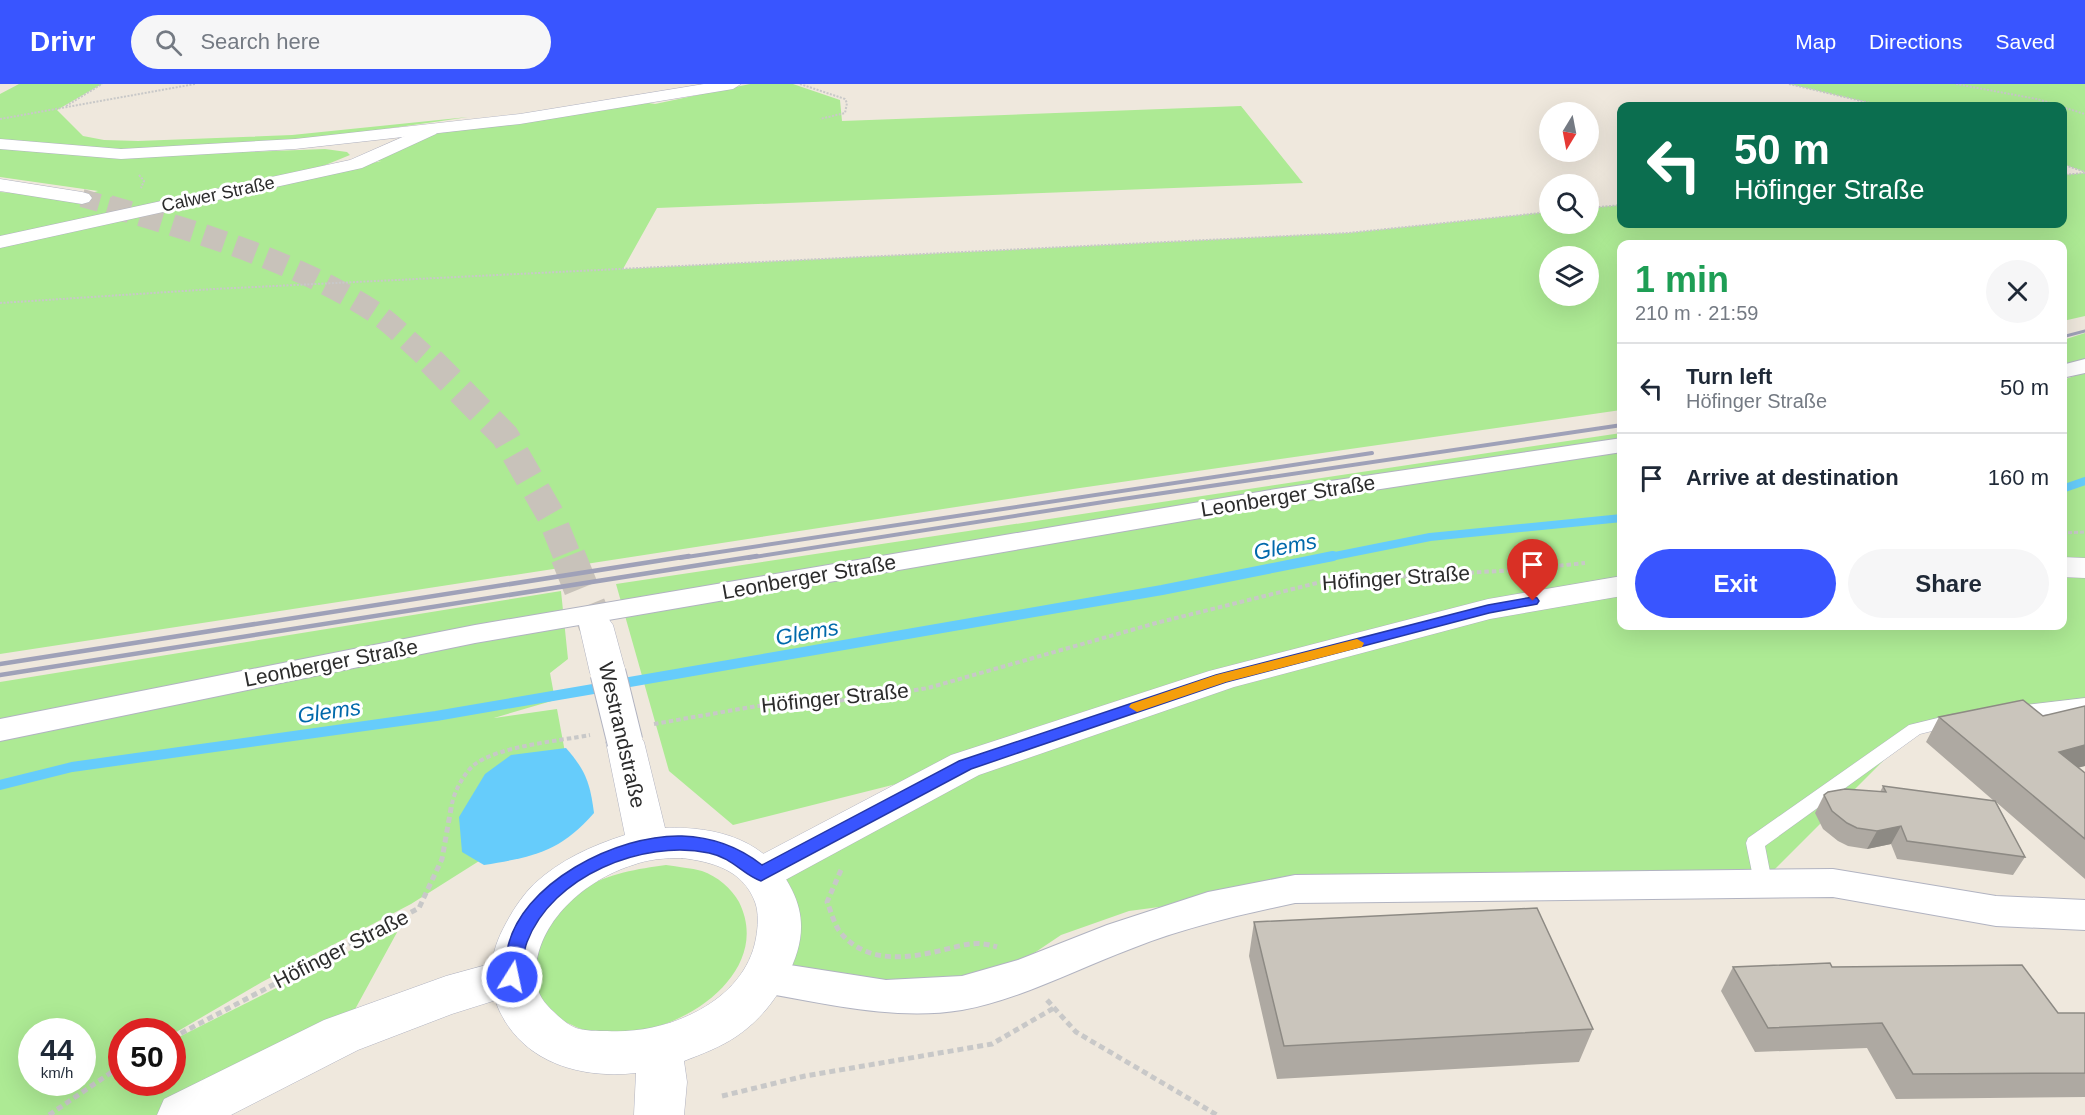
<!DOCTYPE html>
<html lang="en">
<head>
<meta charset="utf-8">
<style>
	body { margin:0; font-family:Helvetica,sans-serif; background:#f6f6f7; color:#1f2937; height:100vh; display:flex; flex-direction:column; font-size:22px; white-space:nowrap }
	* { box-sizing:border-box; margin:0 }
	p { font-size:20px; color:#747a83 }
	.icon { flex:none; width:33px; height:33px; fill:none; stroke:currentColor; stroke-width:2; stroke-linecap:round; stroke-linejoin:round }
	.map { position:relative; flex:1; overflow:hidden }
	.panel { position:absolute; left:1617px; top:156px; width:450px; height:390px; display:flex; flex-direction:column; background:#fff; border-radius:12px; box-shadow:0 6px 24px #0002 }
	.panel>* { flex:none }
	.top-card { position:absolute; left:1617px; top:18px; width:450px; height:126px; border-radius:12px; box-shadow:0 6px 24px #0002; background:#0b6e4f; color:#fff; overflow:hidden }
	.needle { width:39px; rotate:190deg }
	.fabs { position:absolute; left:1539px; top:18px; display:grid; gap:12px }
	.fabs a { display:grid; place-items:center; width:60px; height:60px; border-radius:50%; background:#fff; box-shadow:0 6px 24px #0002; font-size:30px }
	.speed { position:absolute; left:18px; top:934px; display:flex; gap:12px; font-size:30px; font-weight:700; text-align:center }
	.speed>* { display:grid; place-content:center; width:78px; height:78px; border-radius:50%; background:#fff; box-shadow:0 6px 24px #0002; line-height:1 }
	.speed small { font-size:15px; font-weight:400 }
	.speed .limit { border:9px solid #d22; background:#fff; color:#111 }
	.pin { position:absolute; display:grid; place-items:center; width:51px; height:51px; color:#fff; margin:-62px -26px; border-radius:50% 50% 50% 0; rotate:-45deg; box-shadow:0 0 6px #0007 }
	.pin .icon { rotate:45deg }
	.me { position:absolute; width:66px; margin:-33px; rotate:10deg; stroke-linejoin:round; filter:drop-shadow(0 0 4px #0008) }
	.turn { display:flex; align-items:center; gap:21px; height:126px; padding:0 18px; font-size:27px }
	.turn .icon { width:78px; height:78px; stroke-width:2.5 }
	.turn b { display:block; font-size:42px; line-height:51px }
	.round { display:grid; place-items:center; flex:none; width:63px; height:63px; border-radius:32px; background:#f6f6f7 }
	.summary { display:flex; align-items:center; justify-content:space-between; height:102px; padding:0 18px }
	h1 { font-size:36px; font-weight:600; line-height:45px; color:#1e9e55 }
	.action { display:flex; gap:12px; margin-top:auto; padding:12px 18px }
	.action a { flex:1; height:69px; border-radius:36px; background:#3955ff; color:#fff; font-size:24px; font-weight:600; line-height:69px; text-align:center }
	.action a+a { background:#f6f6f7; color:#1f2937 }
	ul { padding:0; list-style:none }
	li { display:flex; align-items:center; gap:18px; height:90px; padding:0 18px; border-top:2px solid #e0e1e3 }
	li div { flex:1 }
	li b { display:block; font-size:22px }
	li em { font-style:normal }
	header { display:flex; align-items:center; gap:36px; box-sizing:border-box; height:84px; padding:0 30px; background:#3955ff; color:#fff }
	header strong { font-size:28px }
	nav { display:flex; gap:33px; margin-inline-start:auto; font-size:21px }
	.search { width:420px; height:54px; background:#f6f6f7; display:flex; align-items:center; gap:15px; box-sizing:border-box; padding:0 21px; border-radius:33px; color:#747a83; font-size:22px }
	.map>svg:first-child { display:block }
	.green { fill:#adea94; fill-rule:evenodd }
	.water { fill:#66ccfb }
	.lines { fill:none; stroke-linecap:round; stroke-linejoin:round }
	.stream-far1 { stroke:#66ccfb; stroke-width:8 }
	.stream { stroke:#66ccfb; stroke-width:10 }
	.secondary-tunnel-far3 { stroke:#c8c2ba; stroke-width:18; stroke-dasharray:18 9; stroke-linecap:butt }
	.secondary-tunnel-far2 { stroke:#c8c2ba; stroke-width:22; stroke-dasharray:22 11; stroke-linecap:butt }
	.secondary-tunnel-far1 { stroke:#c8c2ba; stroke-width:28; stroke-dasharray:28 14; stroke-linecap:butt }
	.secondary-tunnel { stroke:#c8c2ba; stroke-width:35; stroke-dasharray:35 18; stroke-linecap:butt }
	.service-casing { stroke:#b1b3c1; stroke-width:1 }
	.minor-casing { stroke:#b1b3c1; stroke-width:2 }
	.tertiary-casing { stroke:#b1b3c1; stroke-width:1 }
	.secondary-casing { stroke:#b1b3c1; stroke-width:1 }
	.path-far3 { stroke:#c8c8c8; stroke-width:2; stroke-dasharray:2 1.5; stroke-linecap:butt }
	.path-far2 { stroke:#c8c8c8; stroke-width:3; stroke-dasharray:4 2; stroke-linecap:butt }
	.path-far1 { stroke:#c8c8c8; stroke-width:4; stroke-dasharray:4.5 3; stroke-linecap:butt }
	.path { stroke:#c8c8c8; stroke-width:5; stroke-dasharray:6 4; stroke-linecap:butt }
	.service { fill:#fff; fill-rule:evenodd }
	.minor { fill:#fff; fill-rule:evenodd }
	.tertiary { fill:#fff; fill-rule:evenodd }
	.secondary { fill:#fff; fill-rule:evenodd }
	.rail-far2 { stroke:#9fa1b8; stroke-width:3 }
	.rail-far1 { stroke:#9fa1b8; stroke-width:4 }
	.rail { stroke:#9fa1b8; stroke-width:4.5 }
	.secondary-bridge-casing { stroke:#b1b3c1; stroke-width:37; stroke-linecap:butt }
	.secondary-bridge { stroke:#fff; stroke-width:35 }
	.wall { fill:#aea9a2 }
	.shaded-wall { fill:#8d8a84 }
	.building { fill:#cac5bc; stroke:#8d8a84; stroke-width:1.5 }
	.route { fill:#3955ff; stroke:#2537a6; stroke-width:1.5 }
	.slow { fill:#f59e0b }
	.labels { text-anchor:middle; stroke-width:6; stroke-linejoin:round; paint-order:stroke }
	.far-street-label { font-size:18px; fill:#2c2c2c; stroke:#fff }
	.street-label { font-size:21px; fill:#2c2c2c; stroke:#fff }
	.water-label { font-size:22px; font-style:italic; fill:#0069ab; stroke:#fff }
</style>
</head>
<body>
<header>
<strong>Drivr</strong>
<div class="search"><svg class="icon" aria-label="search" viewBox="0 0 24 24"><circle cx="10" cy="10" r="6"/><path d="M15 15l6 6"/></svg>Search here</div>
<nav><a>Map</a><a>Directions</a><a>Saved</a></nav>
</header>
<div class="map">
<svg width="2085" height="1031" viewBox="0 0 2085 1031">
	<rect width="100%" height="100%" fill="#efe8dd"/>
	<!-- green -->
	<path class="green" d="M19,0H102L57,26L83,52L104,56L138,57L292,51L468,33C363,49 257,62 150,66C100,67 50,59 0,55V10Z
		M750,0H793L840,16L842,37L1241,22L1303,99L657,124L623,185L1348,149L1549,128L1550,140H1588L1589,124L1621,121L1622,140H2062L2063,91L2085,89V232L2063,237L2062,160H1622L1621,326L1073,405L0,570V164L381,77H374L426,51L649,19L655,20ZM1550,172H1588V212H1550Z
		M1789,0H2085V88L2063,80L2062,22H1883Z
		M0,63L137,72L325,65L347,68L350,71L323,82L0,153V108L54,112L67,117L98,107L0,93Z
		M2085,249V277L2063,284V256Z
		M2085,288V620L1915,645L1762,798L1295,805L1129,827L1061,851L1015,882L886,913L791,899L761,790L956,685L733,741L669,687L616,500L1621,349L1622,542H2062L2063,296Z
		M561,507L568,575L550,589L555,616L494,634L557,625L574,717L411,820L262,898L173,950L172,948H122V999H172L173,956L401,841L341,951L182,1031H0V598ZM32,948H82V999H32Z
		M666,781C678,783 691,784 702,787C717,792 732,805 739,818C781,902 641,976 572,941C566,938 557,935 552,931C548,927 545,920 542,915C517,875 550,829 584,805C608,789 638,785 666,781Z"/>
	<!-- water -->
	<path class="water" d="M566,664C586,687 590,699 594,729C560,768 533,773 484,781L462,768L459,733L485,690L511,671Z"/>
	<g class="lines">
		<!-- stream-far1 -->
		<path class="stream-far1" d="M2062,405L2085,397
			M1325,474L1430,453L1622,434"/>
		<!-- stream -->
		<path class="stream" d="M618,600L1162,506L1333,472
			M0,701L72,683L436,632L605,603"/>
		<!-- secondary-tunnel-far3 -->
		<path class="secondary-tunnel-far3" d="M82,114L114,123"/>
		<!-- secondary-tunnel-far2 -->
		<path class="secondary-tunnel-far2" d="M109,122C198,148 295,177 373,227C394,241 413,262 432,278"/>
		<!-- secondary-tunnel-far1 -->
		<path class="secondary-tunnel-far1" d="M431,277L505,352L551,432L568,474"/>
		<!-- secondary-tunnel -->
		<path class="secondary-tunnel" d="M568,472L596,541"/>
		<defs>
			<path id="service" d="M2085,614V626L2016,634L2010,632L2008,628L2010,624L2016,622Z
				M1954,630L1960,632L1962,636L1960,640L1920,650L1765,762L1772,798L1769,803L1762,805L1755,803L1746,759L1748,754L1909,641Z"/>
			<path id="minor" d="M2085,275V289L2062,294V281Z
				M1622,354V368L1276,421L475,559L0,657V635L475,541L1276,405Z
				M1833,785L1996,812L2085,816V846L1996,842L1833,813L1295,819C1240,831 1186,843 1133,864C1079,884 1019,916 962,926C897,937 828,920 764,909L750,905L744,893L750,881L764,877L886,896L962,892L1018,876L1107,841L1208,808L1295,791Z"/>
			<path id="tertiary" d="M430,41L436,42L439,46L436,50L362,84L0,164V152L350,76Z
				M2062,473L2085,474V494L2062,493Z
				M1622,492V512L1490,535L1234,603L979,691L776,801L761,806L746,801L740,790L746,779L951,671L1209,587L1488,515Z
				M512,874L528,880L535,893L528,906L452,930L358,966L231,1031H157L164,1015L324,936L446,892Z"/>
			<path id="secondary" d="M704,0H741L733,5L520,40L295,65L121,75L0,65V55L121,65L295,55L520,30Z
				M0,95L82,108L89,110L92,114L89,118L82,120L0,107Z
				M596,531L608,534L613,541L626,589L621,597L608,600L595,597L590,589L579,541L584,534Z
				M625,645L638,649L644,658L665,744C717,742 768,756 792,806C807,836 802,863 787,893C776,916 759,937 737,952C721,963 702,970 684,977L687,998L684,1031H634L636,989C583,995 525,980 500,928C487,901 489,872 503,845C511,829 521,813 534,800C560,776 591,762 625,751L606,658L612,649ZM682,774C713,778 743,786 755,818C759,829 758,843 756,854C745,918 666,951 607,947C598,947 585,947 576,944C568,941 560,934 554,928C544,919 538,911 536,898C531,842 584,796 633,781C649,775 665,774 682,774Z"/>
		</defs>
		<!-- service casing -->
		<use href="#service" class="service-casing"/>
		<!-- minor casing -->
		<use href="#minor" class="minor-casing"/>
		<!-- tertiary casing -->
		<use href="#tertiary" class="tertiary-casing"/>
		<!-- secondary casing -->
		<use href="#secondary" class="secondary-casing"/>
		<!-- path-far3 -->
		<path class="path-far3" d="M800,0L845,15L847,19L845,29L820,35
			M1789,0L1883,22
			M1956,0L2037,15L2061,22
			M66,22L102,0
			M2062,23L2085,30
			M0,35L195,0
			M2062,80L2085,88
			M139,91L144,97L141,104
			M2062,91L2085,89
			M1588,124L1622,121
			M0,219L214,205L1348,149L1550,128"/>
		<!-- path-far2 -->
		<path class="path-far2" d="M2062,449L2085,448"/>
		<!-- path-far1 -->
		<path class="path-far1" d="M654,640L757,622L861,615L928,604L1156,539L1325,497L1516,486L1585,479
			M452,720C454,708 464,689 474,681C498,662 559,657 590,651"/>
		<!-- path -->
		<path class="path" d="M841,786L827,818C831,827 834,840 840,848C866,880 906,875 943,866C965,861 975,856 997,863
			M1047,916L1076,948L1217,1031
			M172,954L419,824L442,775L452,719
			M722,1012L805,992L992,960L1054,924
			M49,1031L122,981"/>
		<!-- service -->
		<use href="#service" class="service"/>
		<!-- minor -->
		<use href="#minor" class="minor"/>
		<!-- tertiary -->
		<use href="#tertiary" class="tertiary"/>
		<!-- secondary -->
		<use href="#secondary" class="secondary"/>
		<!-- rail-far2 -->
		<path class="rail-far2" d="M2062,253L2085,247"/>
		<!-- rail-far1 -->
		<path class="rail-far1" d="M680,474L1372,369
			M748,474L1116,416L1622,341"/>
		<!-- rail -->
		<path class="rail" d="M0,580L689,472
			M0,591L757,472"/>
		<defs>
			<path id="secondary-bridge" d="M608,589L625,658"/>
		</defs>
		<!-- secondary-bridge casing -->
		<use href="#secondary-bridge" class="secondary-bridge-casing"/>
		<!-- secondary-bridge -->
		<use href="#secondary-bridge" class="secondary-bridge"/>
	</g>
	<!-- wall -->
	<path class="wall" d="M2085,622V682L2078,683L2085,689V795L1996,718L2025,773L2013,791L1897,775L1891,760L1867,765L1848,762L1838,757L1823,745L1815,729L1824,711L1880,708L1883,702L1994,717L1926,658L1939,633L2043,632Z
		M1254,838L1593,945L1579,978L1277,995L1249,872Z
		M1733,883H1832L2058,929H2085V1013L1896,1015L1867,964L1755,968L1721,907Z"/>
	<!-- shaded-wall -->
	<path class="shaded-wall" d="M2085,661V682L2043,693L2059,668Z
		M1901,742L1891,760L1867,765L1877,747Z"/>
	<!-- building -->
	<path class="building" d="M2023,616L2043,632L2085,622V661L2059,668L2085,689V755L1939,633Z
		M1883,702L1995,717L2025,773L1907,757L1901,742L1877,747L1857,744L1847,739L1832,727L1824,711L1828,708L1845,705L1886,708Z
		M1537,824L1593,945L1284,962L1254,838Z
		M1830,879L1832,883L2022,881L2058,929H2085V989L1913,990L1882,939L1768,944L1733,883Z"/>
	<!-- route -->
	<path class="route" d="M1533,513L1537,514L1539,517L1537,520L1489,529L1226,598L971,685L761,797C743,791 733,774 709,769C643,755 552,792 527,858C522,871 524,886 518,898L512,901L505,898C500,889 505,877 507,867C519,799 618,750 682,752C712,753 739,763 762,781L959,677L1216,591L1488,521Z"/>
	<!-- slow -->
	<path class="slow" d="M1357,555L1364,559L1362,563L1226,598L1137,628L1129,623L1131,620L1216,591Z"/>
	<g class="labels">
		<!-- far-street labels -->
		<g class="far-street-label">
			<text transform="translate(218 110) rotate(-12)" y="6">Calwer Straße</text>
		</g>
		<!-- street labels -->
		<g class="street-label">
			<text transform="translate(1288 412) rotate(-9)" y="7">Leonberger Straße</text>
			<text transform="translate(809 493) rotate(-10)" y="7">Leonberger Straße</text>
			<text transform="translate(1396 494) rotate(-4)" y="7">Höfinger Straße</text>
			<text transform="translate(331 579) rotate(-11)" y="7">Leonberger Straße</text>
			<text transform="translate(835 614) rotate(-6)" y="7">Höfinger Straße</text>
			<text transform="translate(622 651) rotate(77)" y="7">Westrandstraße</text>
			<text transform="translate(341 865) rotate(-27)" y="7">Höfinger Straße</text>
		</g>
		<!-- water labels -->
		<g class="water-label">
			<text transform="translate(1285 462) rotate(-11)" y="8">Glems</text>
			<text transform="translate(807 548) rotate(-10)" y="8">Glems</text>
			<text transform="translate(329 627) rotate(-8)" y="8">Glems</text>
		</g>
	</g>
</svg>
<div class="fabs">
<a><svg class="needle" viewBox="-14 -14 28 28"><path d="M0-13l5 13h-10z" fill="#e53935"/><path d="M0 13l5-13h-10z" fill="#747a83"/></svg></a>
<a><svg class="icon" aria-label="search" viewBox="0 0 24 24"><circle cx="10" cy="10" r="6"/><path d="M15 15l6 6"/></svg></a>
<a><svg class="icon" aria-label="layers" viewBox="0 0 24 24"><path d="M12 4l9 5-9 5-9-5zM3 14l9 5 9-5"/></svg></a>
</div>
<div class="speed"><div>44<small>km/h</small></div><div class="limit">50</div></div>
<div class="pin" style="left:1533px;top:517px;background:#d93025"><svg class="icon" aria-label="arrive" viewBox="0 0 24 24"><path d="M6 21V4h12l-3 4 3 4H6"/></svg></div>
<svg class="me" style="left:512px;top:893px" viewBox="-20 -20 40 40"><circle r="17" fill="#3955ff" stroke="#fff" stroke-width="3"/><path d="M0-11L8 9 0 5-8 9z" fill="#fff"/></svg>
<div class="top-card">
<div class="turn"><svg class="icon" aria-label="left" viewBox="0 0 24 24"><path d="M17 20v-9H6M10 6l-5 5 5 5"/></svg><div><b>50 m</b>Höfinger Straße</div></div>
</div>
<section class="panel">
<div class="summary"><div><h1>1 min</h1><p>210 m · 21:59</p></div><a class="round"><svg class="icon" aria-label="close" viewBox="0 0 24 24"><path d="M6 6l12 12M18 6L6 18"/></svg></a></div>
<ul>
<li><svg class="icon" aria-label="left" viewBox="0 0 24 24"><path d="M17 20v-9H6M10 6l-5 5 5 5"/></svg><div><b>Turn left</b><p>Höfinger Straße</p></div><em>50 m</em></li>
<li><svg class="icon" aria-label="arrive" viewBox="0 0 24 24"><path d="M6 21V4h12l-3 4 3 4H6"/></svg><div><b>Arrive at destination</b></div><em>160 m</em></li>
</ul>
<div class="action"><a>Exit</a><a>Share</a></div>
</section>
</div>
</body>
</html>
